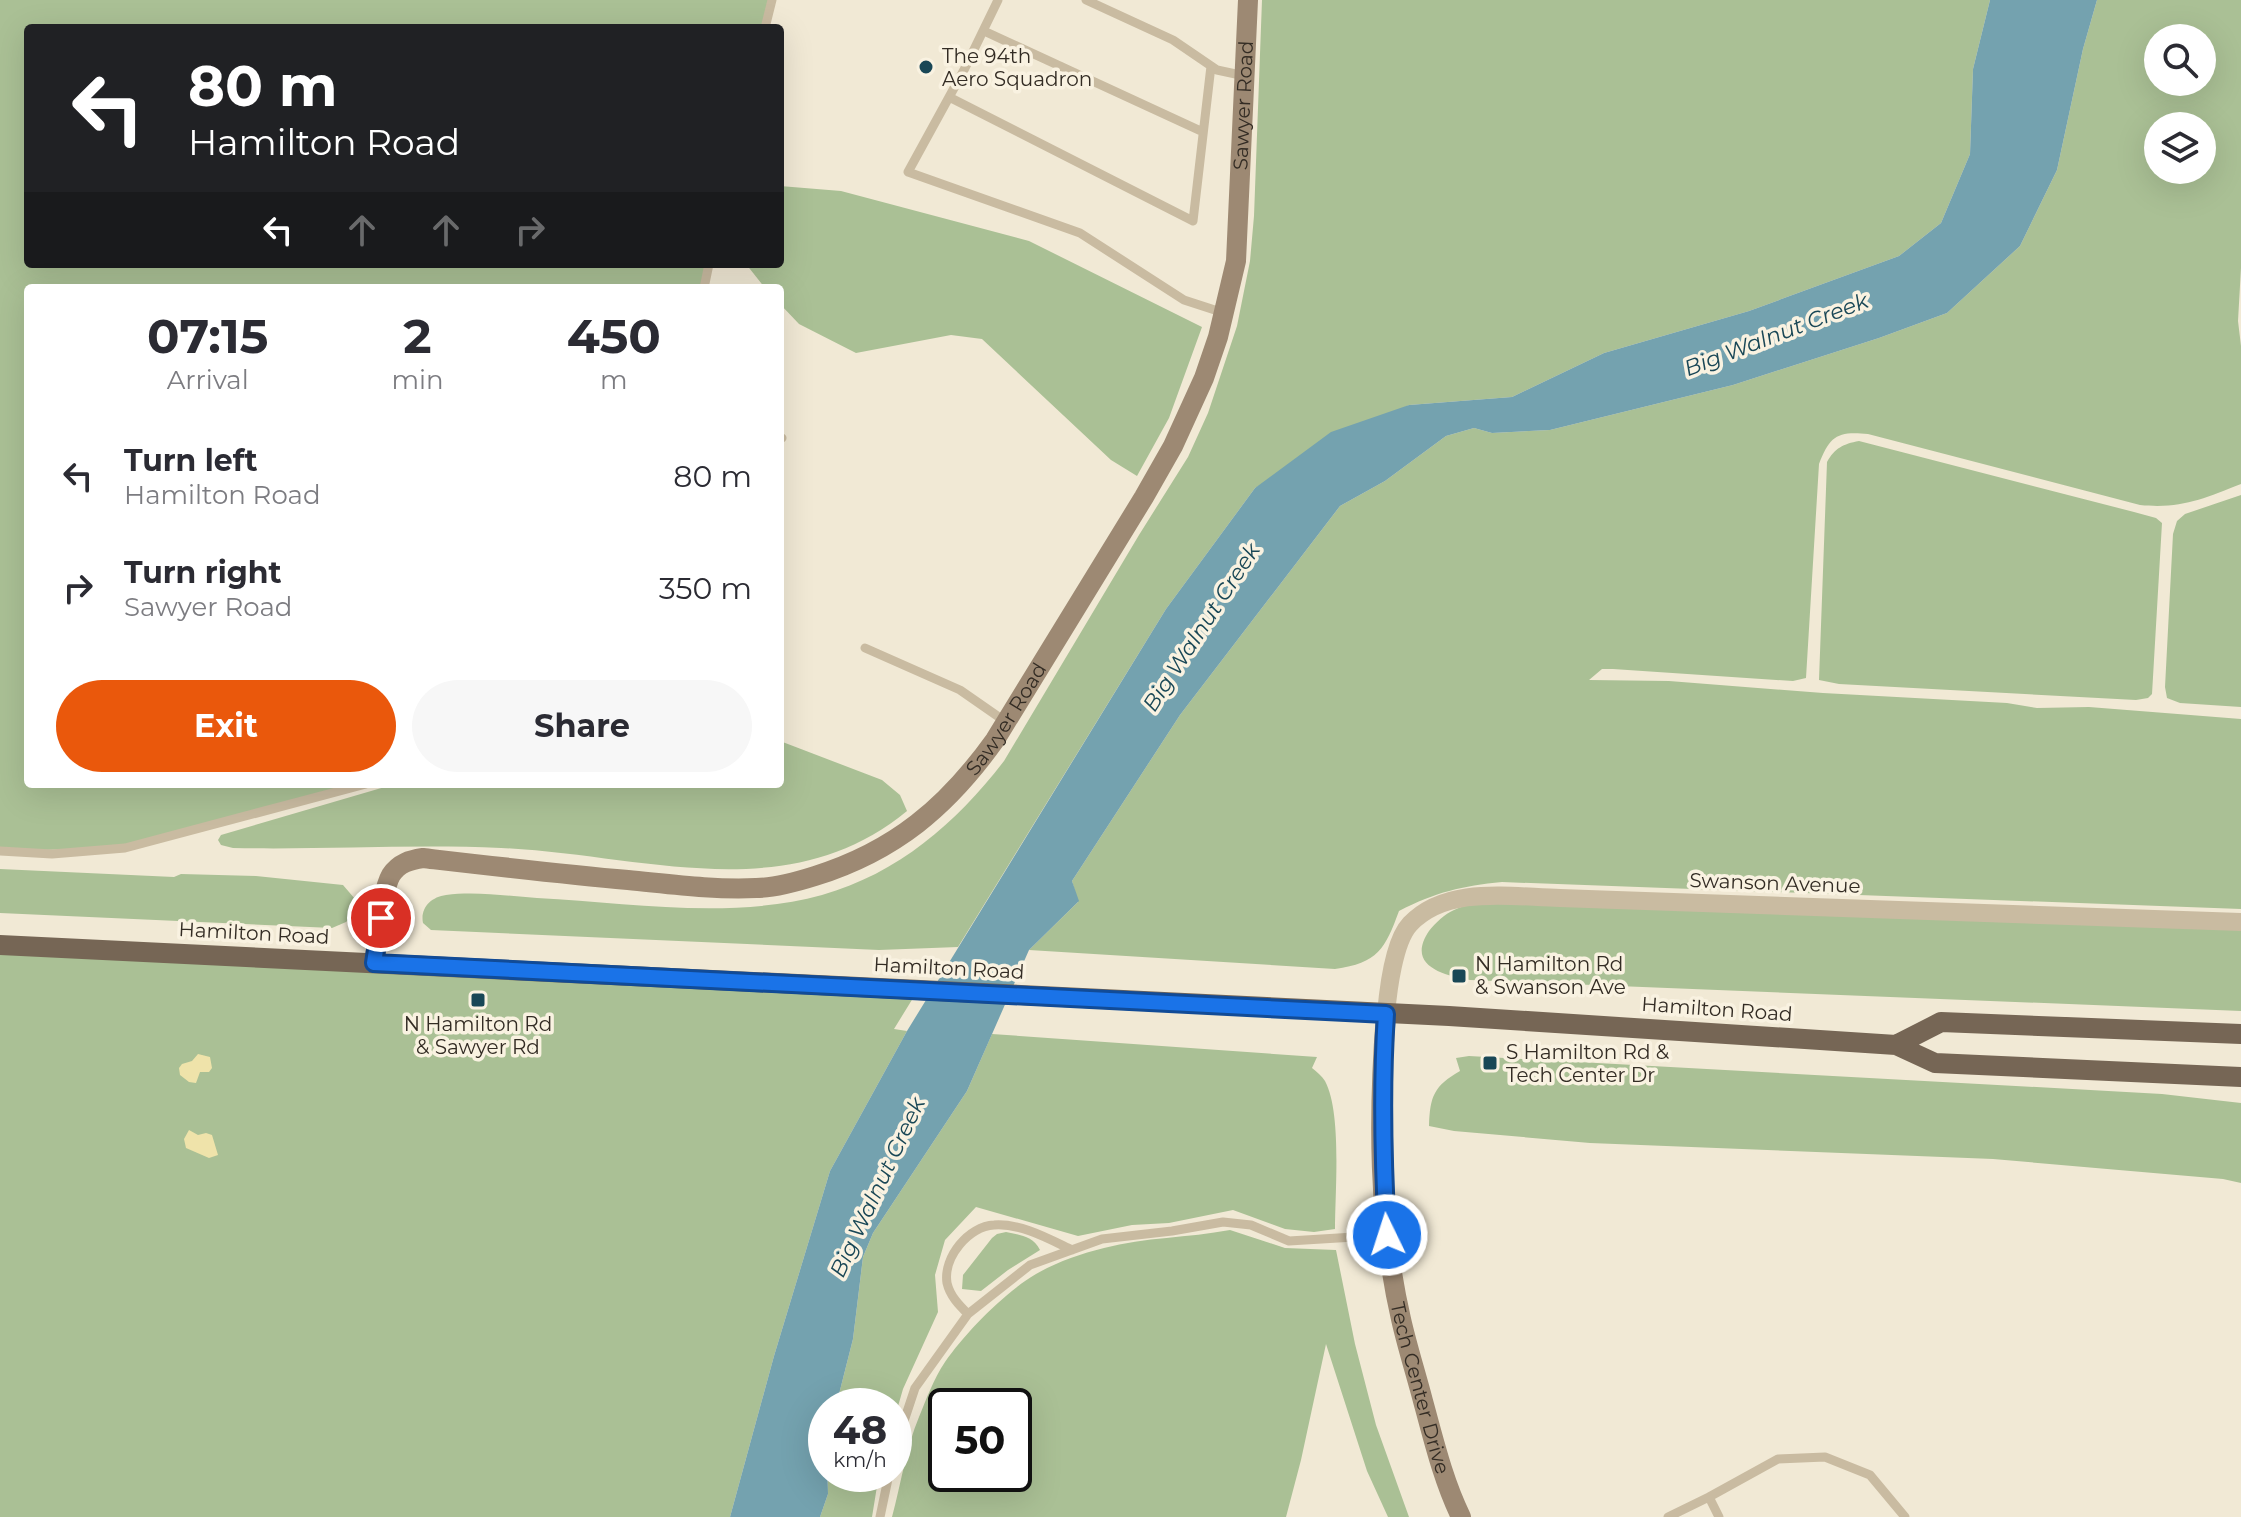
<!DOCTYPE html>
<html lang="en">
<head>
<meta charset="utf-8">
<style>
	body { margin:0; font-family:Montserrat,sans-serif; background:#f7f7f7; color:#2b2b33; height:100vh; display:flex; flex-direction:column; font-size:30px; white-space:nowrap }
	* { box-sizing:border-box; margin:0 }
	p { font-size:26px; color:#7c7c81 }
	.icon { flex:none; width:44px; height:44px; fill:none; stroke:currentColor; stroke-width:2; stroke-linecap:round; stroke-linejoin:round }
	.map { position:relative; flex:1; overflow:hidden }
	.details { position:absolute; left:24px; top:284px; width:760px; height:504px; display:flex; flex-direction:column; background:#fff; border-radius:8px; box-shadow:0 8px 32px #0002 }
	.details>* { flex:none }
	.banner { position:absolute; left:24px; top:24px; width:760px; height:244px; border-radius:8px; box-shadow:0 8px 32px #0002; background:#202124; color:#fff; overflow:hidden }
	.tools { position:absolute; left:2144px; top:24px; display:grid; gap:16px }
	.tools a { display:grid; place-items:center; width:72px; height:72px; border-radius:50%; background:#fff; box-shadow:0 8px 32px #0002; font-size:40px }
	.speed { position:absolute; left:808px; top:1388px; display:flex; gap:16px; font-size:40px; font-weight:700; text-align:center }
	.speed>* { display:grid; place-content:center; width:104px; height:104px; border-radius:50%; background:#fff; box-shadow:0 8px 32px #0002; line-height:1 }
	.speed small { font-size:20px; font-weight:400 }
	.speed .limit { border:4px solid #111; border-radius:12px; background:#fff; color:#111 }
	.pin { position:absolute; display:grid; place-items:center; width:68px; height:68px; color:#fff; margin:-34px; border:4px solid #fff; border-radius:50%; box-shadow:0 2px 8px #0007 }
	.me { position:absolute; width:88px; margin:-44px; rotate:356deg; stroke-linejoin:round; filter:drop-shadow(0 0 6px #0008) }
	.turn { display:flex; align-items:center; gap:28px; height:168px; padding:0 32px; font-size:36px }
	.turn .icon { width:104px; height:104px; stroke-width:2.5 }
	.turn b { display:block; font-size:56px; line-height:68px }
	.lanes { display:flex; align-items:center; height:76px; padding:0 32px; background:#0003; justify-content:center; gap:40px; direction:ltr }
	.lanes .off { opacity:.35 }
	.eta { display:flex; justify-content:space-evenly; align-items:center; height:136px; text-align:center }
	.eta b { font-size:48px; font-weight:700; line-height:56px }
	.button { display:flex; gap:16px; margin-top:auto; padding:16px 32px }
	.button a { flex:1; height:92px; border-radius:48px; background:#ea580c; color:#fff; font-size:32px; font-weight:700; line-height:92px; text-align:center }
	.button a+a { background:#f7f7f7; color:#2b2b33 }
	ul { padding:0; list-style:none }
	li { display:flex; align-items:center; gap:24px; height:112px; padding:0 32px }
	li div { flex:1 }
	li b { display:block; font-size:30px }
	li em { font-style:normal }
	.map>svg:first-child { display:block }
	.green { fill:#aac095; fill-rule:evenodd }
	.sand { fill:#efe3aa }
	.water { fill:#74a2af }
	.lines { fill:none; stroke-linecap:round; stroke-linejoin:round }
	.lane { stroke:#c9bba1; stroke-width:9 }
	.street { stroke:#c9bba1; stroke-width:18 }
	.secondary { stroke:#9d8973; stroke-width:20 }
	.primary { stroke:#766655; stroke-width:20 }
	.route-casing { stroke:#114b97; stroke-width:20 }
	.route { stroke:#1a73e8; stroke-width:14 }
	.poi-dot { fill:#194756; stroke:#f9f2e1; stroke-width:3 }
	.labels { text-anchor:middle; stroke-width:7; stroke-linejoin:round; paint-order:stroke }
	.poi-label { font-size:20px; fill:#332c24; stroke:#f9f2e1; text-anchor:start }
	.street-label { font-size:20px; fill:#332c24; stroke:#f9f2e1 }
	.water-label { font-size:22px; font-style:italic; fill:#194756; stroke:#f9f2e1 }
</style>
</head>
<body>
<div class="map">
<svg width="2241" height="1517" viewBox="0 0 2241 1517">
	<rect width="100%" height="100%" fill="#f1e9d5"/>
	<!-- green -->
	<path class="green" d="M0,0H772L765,28H28V264H709L704,288H28V784H366L125,848L0,851Z
		M1262,0H1990L1973,69L1970,154L1941,223L1899,256L1749,311L1604,353L1512,397L1409,405L1255,488L1166,609L958,947L879,950L431,930L423,923C420,908 431,897 446,895C475,891 508,896 537,898C630,903 731,920 822,895C899,873 956,823 1004,761L1139,535L1188,457L1208,413L1237,326L1250,261L1254,216Z
		M2097,0H2241V268L2238,321L2241,346V484C2203,499 2181,509 2140,505L1868,434C1837,431 1830,436 1819,464L1806,678L1793,681L1613,669H1602L1589,680L1669,681L1823,693L2007,703L2037,708L2089,707L2241,719V909L1502,882C1462,886 1436,892 1399,911C1385,949 1378,963 1335,969L1029,950L1078,902L1072,881L1180,715L1340,506L1385,481L1446,436L1474,428L1492,433L1550,430L1733,385L1879,338L1947,313L2020,246L2057,170L2083,49ZM2158,38H2202V82H2158ZM2158,126H2202V170H2158Z
		M780,186L841,191L1029,241L1202,327L1169,418L1137,476L1111,460L982,339L951,335L856,353L799,324L780,304V288H765L746,264H780Z
		M1859,441L2134,512L2156,518L2162,523L2152,694L2148,698L2136,700L1839,684L1819,680L1827,462C1835,448 1843,444 1859,441Z
		M2241,495V707L2180,703L2167,698L2165,687L2173,534L2177,521L2185,514Z
		M780,741L882,780L900,795L907,811C787,910 640,854 501,848C412,844 322,850 233,848L221,845L218,840L221,835L395,784H780Z
		M0,869L174,877L181,874L256,876L343,885L355,899L353,915L346,922L332,928L0,913Z
		M1504,903L2241,930V1011L1470,980C1442,975 1406,965 1429,931C1435,923 1445,914 1454,910C1469,902 1488,904 1504,903Z
		M0,945L918,990L894,1029L907,1031L830,1171L774,1356L730,1517H0Z
		M992,1034L1317,1057L1312,1068C1317,1072 1322,1076 1325,1081C1342,1113 1335,1191 1335,1229L1314,1232L1285,1229L1233,1210L1169,1223L1132,1225L1078,1236L976,1207L945,1240L935,1275L938,1312L903,1389L894,1420V1406H836L853,1339L863,1257L873,1233L967,1091Z
		M1469,1056L2162,1094L2241,1103V1183L2223,1179L1993,1159L1590,1143L1454,1131L1429,1126C1430,1096 1434,1086 1460,1071L1456,1058Z
		M1230,1230L1285,1248L1336,1250L1355,1344L1376,1425L1409,1517H1388L1367,1471L1326,1344L1301,1460L1286,1517H892C901,1484 906,1448 919,1417C926,1400 934,1378 945,1362C965,1333 1005,1292 1036,1274C1057,1262 1080,1254 1104,1248C1145,1237 1188,1238 1230,1230ZM946,1406H1014V1474H946Z
		M1006,1232C1020,1235 1033,1236 1040,1250L1008,1270L981,1291L962,1289L963,1275L992,1238L997,1234Z
		M828,1474H879L872,1517H820L828,1494Z"/>
	<!-- sand -->
	<path class="sand" d="M198,1054L210,1057L212,1068L209,1072H200L196,1083L189,1082L180,1075L179,1068L182,1064L192,1061Z
		M189,1130L198,1135L206,1133L212,1135L218,1155L209,1158L186,1148L184,1139Z"/>
	<!-- water -->
	<path class="water" d="M1990,0H2097L2083,49L2057,170L2020,246L1947,313L1879,338L1733,385L1550,430L1492,433L1474,428L1446,436L1385,481L1340,506L1180,715L1072,881L1079,901L1029,950L967,1091L873,1233L863,1257L853,1339L836,1406H826L828,1494L820,1517H730L774,1356L830,1171L907,1031L1166,609L1255,488L1331,432L1409,405L1512,397L1604,353L1749,311L1899,256L1941,223L1970,154L1973,69Z"/>
	<g class="lines">
		<!-- lane -->
		<path class="lane" d="M998,0L965,68L908,172L1080,233L1184,300L1224,313
			M1086,0L1173,40L1217,70L1245,76
			M765,28L772,0
			M984,31L1203,132
			M949,97L1193,221L1211,66
			M704,288L709,264
			M780,437L782,438
			M865,648L960,690L1006,722
			M0,851L52,854L125,848L366,784
			M968,1314C959,1305 950,1296 947,1283C943,1257 969,1226 994,1225C1021,1223 1049,1239 1072,1250
			M894,1451L915,1388L968,1314L1030,1265L1102,1239L1172,1231L1223,1222L1251,1225L1289,1241L1387,1235
			M880,1517L889,1474
			M1668,1517L1709,1497
			M1719,1517L1709,1497L1778,1459L1825,1457L1870,1475L1905,1517"/>
		<!-- street -->
		<path class="street" d="M1386,1014C1388,991 1394,941 1410,924C1447,885 1511,897 1560,898L2241,922"/>
		<!-- secondary -->
		<g class="secondary">
			<path id="s1" d="M374,963C378,942 381,892 391,875C399,863 410,860 423,858C492,866 560,874 628,880C670,884 713,890 756,888C775,888 796,882 815,876C895,851 947,807 995,740L1144,497L1173,446L1204,378L1218,337L1236,261L1248,0"/>
			<path id="s2" d="M1386,1014C1378,1115 1378,1219 1401,1319C1407,1346 1416,1374 1423,1401C1434,1441 1443,1480 1461,1517"/>
		</g>
		<!-- primary -->
		<path class="primary" d="M0,945L1449,1016L1896,1045L1935,1063L2241,1077
			M1896,1045L1941,1022L2241,1034"/>
	</g>
	<g class="lines">
		<defs>
			<path id="route" d="M381,918L374,963L1386,1014C1381,1088 1383,1161 1387,1235"/>
		</defs>
		<!-- route casing -->
		<use href="#route" class="route-casing"/>
		<!-- route -->
		<use href="#route" class="route"/>
	</g>
	<!-- markers -->
	<g class="poi-dot">
		<circle cx="926" cy="67" r="8"/>
		<rect x="1451" y="968" width="16" height="16" rx="4"/>
		<rect x="470" y="992" width="16" height="16" rx="4"/>
		<rect x="1482" y="1055" width="16" height="16" rx="4"/>
	</g>
	<g class="labels">
		<!-- poi labels -->
		<g class="poi-label">
			<text x="942" y="63">The 94th<tspan x="942" dy="23">Aero Squadron</tspan></text>
			<text x="1475" y="971">N Hamilton Rd<tspan x="1475" dy="23">&amp; Swanson Ave</tspan></text>
			<text x="478" y="1031" text-anchor="middle">N Hamilton Rd<tspan x="478" dy="23">&amp; Sawyer Rd</tspan></text>
			<text x="1506" y="1059">S Hamilton Rd &amp;<tspan x="1506" dy="23">Tech Center Dr</tspan></text>
		</g>
		<!-- street labels -->
		<g class="street-label">
			<text dy="7" stroke="none"><textPath href="#s1" startOffset="1448">Sawyer Road</textPath></text>
			<text dy="7" stroke="none"><textPath href="#s1" startOffset="776">Sawyer Road</textPath></text>
			<text transform="translate(1775 883) rotate(2)" y="7">Swanson Avenue</text>
			<text transform="translate(254 933) rotate(3)" y="7">Hamilton Road</text>
			<text transform="translate(949 968) rotate(3)" y="7">Hamilton Road</text>
			<text transform="translate(1717 1009) rotate(4)" y="7">Hamilton Road</text>
			<text dy="7" stroke="none"><textPath href="#s2" startOffset="378">Tech Center Drive</textPath></text>
		</g>
		<!-- water labels -->
		<g class="water-label">
			<text transform="translate(1776 334) rotate(-21)" y="8">Big Walnut Creek</text>
			<text transform="translate(1201 627) rotate(-57)" y="8">Big Walnut Creek</text>
			<text transform="translate(877 1187) rotate(-65)" y="8">Big Walnut Creek</text>
		</g>
	</g>
</svg>
<div class="tools">
<a><svg class="icon" aria-label="search" viewBox="0 0 24 24"><circle cx="10" cy="10" r="6"/><path d="M15 15l6 6"/></svg></a>
<a><svg class="icon" aria-label="layers" viewBox="0 0 24 24"><path d="M12 4l9 5-9 5-9-5zM3 14l9 5 9-5"/></svg></a>
</div>
<div class="speed"><div>48<small>km/h</small></div><div class="limit">50</div></div>
<div class="pin" style="left:381px;top:918px;background:#d93025"><svg class="icon" aria-label="arrive" viewBox="0 0 24 24"><path d="M6 21V4h12l-3 4 3 4H6"/></svg></div>
<svg class="me" style="left:1387px;top:1235px" viewBox="-20 -20 40 40"><circle r="17" fill="#1a73e8" stroke="#fff" stroke-width="3"/><path d="M0-11L8 9 0 5-8 9z" fill="#fff"/></svg>
<div class="banner">
<div class="turn"><svg class="icon" aria-label="left" viewBox="0 0 24 24"><path d="M17 20v-9H6M10 6l-5 5 5 5"/></svg><div><b>80 m</b>Hamilton Road</div></div>
<div class="lanes"><svg class="icon" aria-label="left" viewBox="0 0 24 24"><path d="M17 20v-9H6M10 6l-5 5 5 5"/></svg><svg class="icon off" aria-label="ahead" viewBox="0 0 24 24"><path d="M12 20V5M6 11l6-6 6 6"/></svg><svg class="icon off" aria-label="ahead" viewBox="0 0 24 24"><path d="M12 20V5M6 11l6-6 6 6"/></svg><svg class="icon off" aria-label="right" viewBox="0 0 24 24"><path d="M7 20v-9h11M14 6l5 5-5 5"/></svg></div>
</div>
<section class="details">
<div class="eta">
<div><b>07:15</b><p>Arrival</p></div>
<div><b>2</b><p>min</p></div>
<div><b>450</b><p>m</p></div>
</div>
<ul>
<li><svg class="icon" aria-label="left" viewBox="0 0 24 24"><path d="M17 20v-9H6M10 6l-5 5 5 5"/></svg><div><b>Turn left</b><p>Hamilton Road</p></div><em>80 m</em></li>
<li><svg class="icon" aria-label="right" viewBox="0 0 24 24"><path d="M7 20v-9h11M14 6l5 5-5 5"/></svg><div><b>Turn right</b><p>Sawyer Road</p></div><em>350 m</em></li>
</ul>
<div class="button"><a>Exit</a><a>Share</a></div>
</section>
</div>
</body>
</html>
